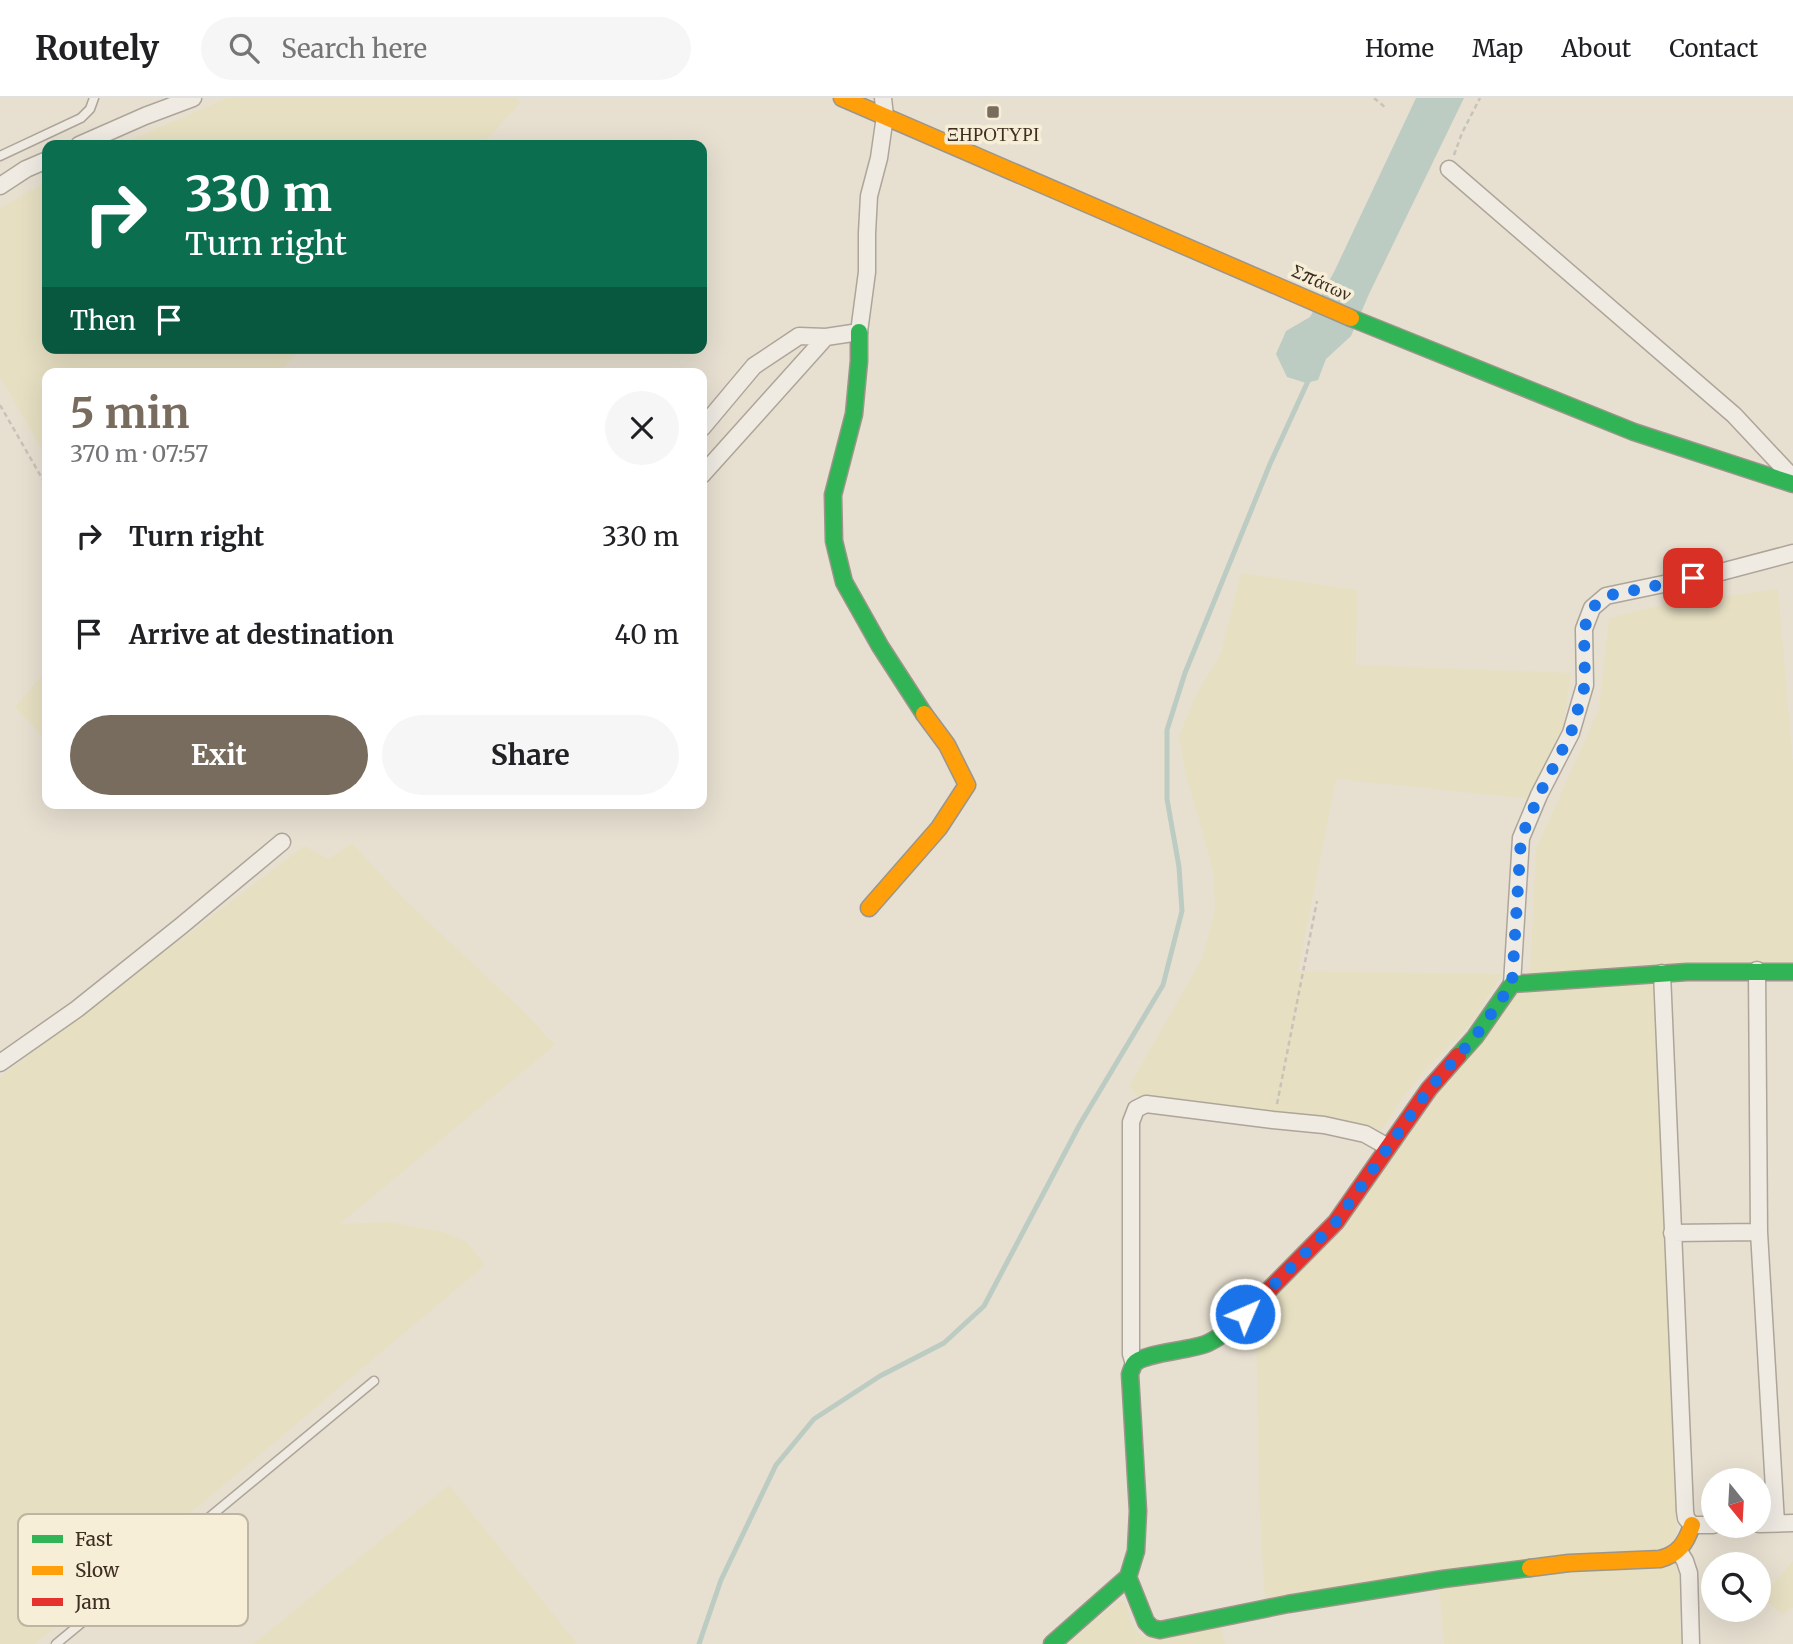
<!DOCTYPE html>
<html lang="en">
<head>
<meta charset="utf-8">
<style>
	body { margin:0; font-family:Merriweather,serif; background:#f6f6f6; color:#202124; height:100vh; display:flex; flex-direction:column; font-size:26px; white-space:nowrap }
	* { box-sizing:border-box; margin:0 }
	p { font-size:23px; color:#757577 }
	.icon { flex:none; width:38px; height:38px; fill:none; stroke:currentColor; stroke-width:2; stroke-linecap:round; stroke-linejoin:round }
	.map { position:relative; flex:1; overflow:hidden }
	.drawer { position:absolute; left:42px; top:270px; width:665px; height:441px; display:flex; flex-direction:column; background:#fff; border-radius:14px; box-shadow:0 7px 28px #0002 }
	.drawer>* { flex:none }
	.top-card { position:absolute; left:42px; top:42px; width:665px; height:214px; border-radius:14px; box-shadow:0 7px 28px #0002; background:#0b6e4f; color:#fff; overflow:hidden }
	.needle { width:46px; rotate:162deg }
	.controls { position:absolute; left:1701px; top:1370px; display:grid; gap:14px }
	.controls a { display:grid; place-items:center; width:70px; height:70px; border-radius:50%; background:#fff; box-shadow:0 7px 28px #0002; font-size:35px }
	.pin { position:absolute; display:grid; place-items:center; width:60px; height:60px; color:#fff; margin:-30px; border-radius:14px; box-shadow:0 4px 10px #0006 }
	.me { position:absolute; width:77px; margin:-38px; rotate:45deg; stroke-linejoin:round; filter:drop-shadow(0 0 5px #0008) }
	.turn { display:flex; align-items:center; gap:24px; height:147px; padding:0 28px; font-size:32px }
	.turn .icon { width:91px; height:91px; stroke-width:2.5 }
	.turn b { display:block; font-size:49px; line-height:60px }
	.then { display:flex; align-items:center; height:66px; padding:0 28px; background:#0003; gap:14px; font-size:26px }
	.round { display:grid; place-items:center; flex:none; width:74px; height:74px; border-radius:37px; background:#f6f6f6 }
	.summary { display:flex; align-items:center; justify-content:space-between; height:119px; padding:0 28px }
	h1 { font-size:42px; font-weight:700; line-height:52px; color:#786c5e }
	.button { display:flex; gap:14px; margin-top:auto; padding:14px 28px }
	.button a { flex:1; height:80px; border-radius:42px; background:#786c5e; color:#fff; font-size:28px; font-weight:700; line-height:80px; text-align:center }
	.button a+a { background:#f6f6f6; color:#202124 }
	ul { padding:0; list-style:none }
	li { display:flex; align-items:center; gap:21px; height:98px; padding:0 28px }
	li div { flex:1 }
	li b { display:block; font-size:26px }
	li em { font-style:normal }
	header { display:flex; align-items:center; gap:42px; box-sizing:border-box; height:98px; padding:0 35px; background:#fff; border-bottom:2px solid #e0e0e0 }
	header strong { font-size:33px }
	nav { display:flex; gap:38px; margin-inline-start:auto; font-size:24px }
	.search { width:490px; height:63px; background:#f6f6f6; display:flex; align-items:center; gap:18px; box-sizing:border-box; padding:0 24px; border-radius:38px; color:#757577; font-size:26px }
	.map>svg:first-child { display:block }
	.farmland { fill:#e6dfc2 }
	.water { fill:#bcccc2 }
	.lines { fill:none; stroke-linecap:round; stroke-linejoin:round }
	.stream { stroke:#bcccc2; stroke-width:5 }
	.lane-casing { stroke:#ada599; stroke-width:11 }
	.street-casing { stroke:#ada599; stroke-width:19 }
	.fast-casing { stroke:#9c958a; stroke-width:19 }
	.slow-casing { stroke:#9c958a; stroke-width:19 }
	.jam-casing { stroke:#9c958a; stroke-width:19 }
	.path { stroke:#c8c2b9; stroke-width:2.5; stroke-dasharray:5 3.5; stroke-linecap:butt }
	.lane { stroke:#efebe3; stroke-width:8 }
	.street { stroke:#efebe3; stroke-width:16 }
	.fast { stroke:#30b455; stroke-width:16 }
	.slow { stroke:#ff9f0a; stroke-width:16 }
	.jam { stroke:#e5322d; stroke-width:16 }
	.route { stroke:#1a73e8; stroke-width:12; stroke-dasharray:0 21.6 }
	.poi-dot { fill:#786c5e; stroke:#f7eed8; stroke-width:2.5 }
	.labels { text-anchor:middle; stroke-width:7; stroke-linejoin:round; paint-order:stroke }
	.poi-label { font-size:19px; fill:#3d2e20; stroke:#f7eed8 }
	.street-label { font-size:19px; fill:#3d2e20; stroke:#f7eed8 }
	.key { fill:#f7eed8; stroke:#bfb4a1; stroke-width:2 }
	.key-label { font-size:19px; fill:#3d2e20 }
</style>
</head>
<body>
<header>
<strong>Routely</strong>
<div class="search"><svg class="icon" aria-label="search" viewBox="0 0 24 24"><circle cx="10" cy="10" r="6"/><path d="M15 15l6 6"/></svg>Search here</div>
<nav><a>Home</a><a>Map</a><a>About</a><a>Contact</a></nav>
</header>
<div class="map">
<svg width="1793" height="1546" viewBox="0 0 1793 1546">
	<rect width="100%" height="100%" fill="#e7e0d1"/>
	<!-- farmland -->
	<path class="farmland" d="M228,0H518L520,5L482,47H118Z
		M47,83V250H301L279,275H47V360L0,279V110Z
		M1241,475L1357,492L1356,567L1571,575L1563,631L1530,701L1336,681L1298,873L1502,876L1469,928L1425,972L1402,1001L1379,1036L1138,999L1129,988L1202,861L1215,812L1213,772L1185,673L1179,638L1195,599L1221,555Z
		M1778,491L1793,666V865L1656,868L1681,1546H1444L1438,1478L1265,1502L1259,1402L1256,1217L1412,1018L1530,877L1536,751L1599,611L1609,520L1666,506Z
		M47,572V643L15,609Z
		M352,745L403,800L522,912L555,947L340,1126L390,1124L443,1134L466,1143L485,1167L35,1546H0V979L304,748L328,761Z
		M449,1387L576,1544L574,1546H253Z
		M1793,1463V1509L1783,1517L1761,1499Z
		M1119,1502L1126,1505L1130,1522L1138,1535L1147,1540L1221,1527L1225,1546H1067Z"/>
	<!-- water -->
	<path class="water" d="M1416,0H1464L1369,196L1351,238L1326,261L1318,282L1306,285L1287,279L1276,256L1286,233L1310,219L1335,172Z"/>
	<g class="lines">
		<!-- stream -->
		<path class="stream" d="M699,1546L721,1482L776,1367L814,1321L880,1278L944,1245L984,1208L1080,1026L1163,887L1182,813L1179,769L1167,701V632L1185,575L1270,366L1309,281"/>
		<defs>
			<path id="lane" d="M0,58L81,20L90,11L94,0
				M56,1546L374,1283"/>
			<path id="street" d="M79,47L145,18L193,0
				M1449,71L1734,317L1793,380
				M0,88L26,71L47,62
				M702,330L754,268L799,238L826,239L859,234L867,174V135L869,98L879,60L885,18L883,0
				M702,377L826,239
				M1757,872L1759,1134L1776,1425
				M1662,875L1685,1413L1686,1420L1692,1427H1713
				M1512,886L1521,740L1539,697L1571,635L1585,587L1584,531L1592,510L1606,498L1721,474L1793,455
				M0,965L77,911L181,828L282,744
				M1672,1135L1759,1134
				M1134,1266L1131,1256V1024L1136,1011L1146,1006L1273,1022L1324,1027L1365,1036L1388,1049
				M1759,1426L1793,1425
				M1679,1453L1685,1463L1689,1475L1691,1546"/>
			<path id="fast" d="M1351,220L1634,334L1793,386
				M859,234V263L854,316L833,397L834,443L844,484L880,548L924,616
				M1458,958L1475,939L1512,886L1687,874H1793
				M1128,1479L1146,1524L1152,1530L1160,1532L1288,1506L1443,1481L1530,1470
				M1052,1546L1128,1479L1136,1453L1138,1413L1130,1276C1130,1275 1134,1266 1134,1266C1144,1254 1191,1253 1208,1245C1227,1236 1240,1221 1255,1206"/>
			<path id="slow" d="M842,0L1351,220
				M869,810L939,730L967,687L947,647L924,616
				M1530,1470L1569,1465L1660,1461C1679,1456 1686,1445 1692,1427"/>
			<path id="jam" d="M1255,1206L1336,1124L1429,991L1458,958"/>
		</defs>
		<!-- lane casing -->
		<use href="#lane" class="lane-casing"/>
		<!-- street casing -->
		<use href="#street" class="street-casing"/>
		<!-- fast casing -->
		<use href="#fast" class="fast-casing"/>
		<!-- slow casing -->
		<use href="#slow" class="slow-casing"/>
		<!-- jam casing -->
		<use href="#jam" class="jam-casing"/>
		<!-- path -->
		<path class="path" d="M1374,0L1386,10
			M1454,57L1462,35L1480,0
			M0,307L47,389
			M1277,1006L1317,803"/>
		<!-- lane -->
		<use href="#lane" class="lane"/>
		<!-- street -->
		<use href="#street" class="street"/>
		<!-- fast -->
		<use href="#fast" class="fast"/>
		<!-- slow -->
		<use href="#slow" class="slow"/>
		<!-- jam -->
		<use href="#jam" class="jam"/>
	</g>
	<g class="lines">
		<!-- route -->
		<path class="route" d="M1245,1216L1336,1124L1429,991L1475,939L1512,886L1521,740L1539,697L1571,635L1585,587L1584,531L1592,510L1606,498L1693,480"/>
	</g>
	<!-- markers -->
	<rect class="poi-dot" x="986" y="7" width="14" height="14" rx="3.5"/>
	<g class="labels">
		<!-- poi labels -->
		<g class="poi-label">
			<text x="993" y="43">ΞΗΡΟΤΥΡΙ</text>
		</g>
		<!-- street labels -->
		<g class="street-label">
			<text transform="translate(1322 184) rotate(24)" y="7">Σπάτων</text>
		</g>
	</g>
	<!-- legend -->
	<rect x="18" y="1416" width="230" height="112" rx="10" class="key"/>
	<rect x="32" y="1437" width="31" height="8" fill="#30b455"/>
	<rect x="32" y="1468" width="31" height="9" fill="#ff9f0a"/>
	<rect x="32" y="1500" width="31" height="8" fill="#e5322d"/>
	<g class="key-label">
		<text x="75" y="1448">Fast</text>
		<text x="75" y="1479">Slow</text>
		<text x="75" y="1511">Jam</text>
	</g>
</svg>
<div class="controls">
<a><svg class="needle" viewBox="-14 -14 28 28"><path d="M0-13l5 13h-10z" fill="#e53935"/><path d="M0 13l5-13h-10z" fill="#757577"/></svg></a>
<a><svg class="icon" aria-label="search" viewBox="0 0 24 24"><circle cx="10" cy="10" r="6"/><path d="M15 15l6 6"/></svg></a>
</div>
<div class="pin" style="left:1693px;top:480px;background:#d93025"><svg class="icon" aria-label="arrive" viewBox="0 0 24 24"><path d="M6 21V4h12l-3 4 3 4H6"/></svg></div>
<svg class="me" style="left:1245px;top:1216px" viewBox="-20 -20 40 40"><circle r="17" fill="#1a73e8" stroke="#fff" stroke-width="3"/><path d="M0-11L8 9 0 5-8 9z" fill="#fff"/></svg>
<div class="top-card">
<div class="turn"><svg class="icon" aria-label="right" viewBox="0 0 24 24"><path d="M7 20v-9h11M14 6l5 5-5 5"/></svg><div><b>330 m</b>Turn right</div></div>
<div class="then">Then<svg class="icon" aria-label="arrive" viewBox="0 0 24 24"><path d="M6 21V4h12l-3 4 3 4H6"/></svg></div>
</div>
<section class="drawer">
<div class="summary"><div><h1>5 min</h1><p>370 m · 07:57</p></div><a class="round"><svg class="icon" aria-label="close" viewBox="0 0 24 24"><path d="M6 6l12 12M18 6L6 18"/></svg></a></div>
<ul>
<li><svg class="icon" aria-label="right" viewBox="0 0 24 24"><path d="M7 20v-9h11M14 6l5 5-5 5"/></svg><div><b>Turn right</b></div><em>330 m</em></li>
<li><svg class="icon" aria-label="arrive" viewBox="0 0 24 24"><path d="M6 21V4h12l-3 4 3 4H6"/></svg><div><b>Arrive at destination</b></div><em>40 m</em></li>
</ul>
<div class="button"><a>Exit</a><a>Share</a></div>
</section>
</div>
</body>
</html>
